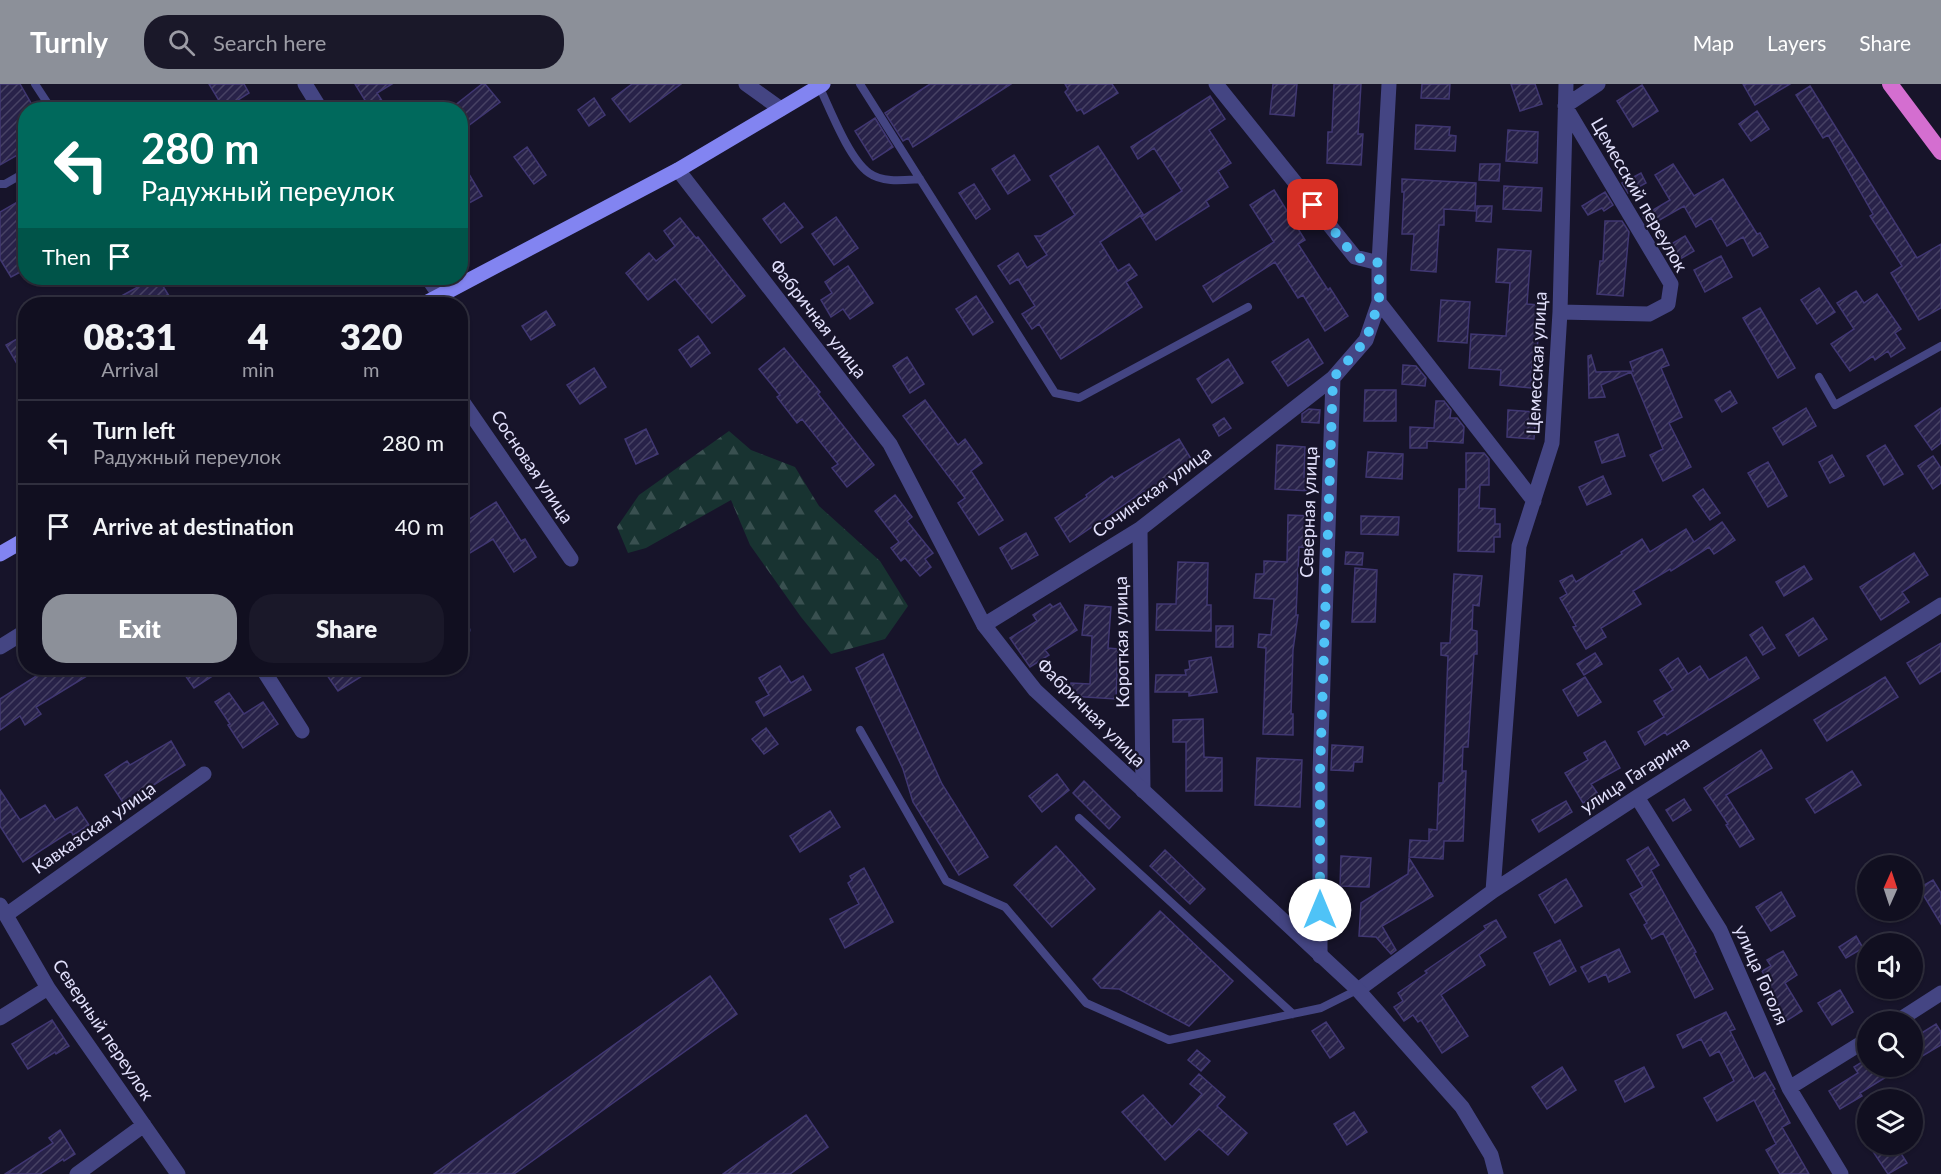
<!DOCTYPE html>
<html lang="en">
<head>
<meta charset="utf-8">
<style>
	body { margin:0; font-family:Lato,sans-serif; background:#1a1829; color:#f1f3f6; height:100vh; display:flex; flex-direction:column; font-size:22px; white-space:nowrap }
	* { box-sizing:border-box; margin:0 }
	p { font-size:20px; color:#9c9ca5 }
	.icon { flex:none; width:33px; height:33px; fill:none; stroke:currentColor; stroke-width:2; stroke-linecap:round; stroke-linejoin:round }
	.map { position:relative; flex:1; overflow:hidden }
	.panel { position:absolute; left:18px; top:213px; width:450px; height:378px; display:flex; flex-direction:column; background:#110f20; border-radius:24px; box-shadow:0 2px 4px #0004,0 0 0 2px #302f3e }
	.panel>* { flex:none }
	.hud { position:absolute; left:18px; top:18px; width:450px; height:183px; border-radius:24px; box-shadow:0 2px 4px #0004,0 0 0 2px #302f3e; background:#00695c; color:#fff; overflow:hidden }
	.needle { width:39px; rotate:3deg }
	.controls { position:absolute; left:1857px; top:771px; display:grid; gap:12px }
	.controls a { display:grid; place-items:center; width:66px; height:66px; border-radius:50%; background:#110f20; box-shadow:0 2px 4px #0004,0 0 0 2px #302f3e; font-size:30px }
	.pin { position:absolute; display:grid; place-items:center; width:51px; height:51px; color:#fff; margin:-26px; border-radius:12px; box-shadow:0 3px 9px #0006 }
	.me { position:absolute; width:66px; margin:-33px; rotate:0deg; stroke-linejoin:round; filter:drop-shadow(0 0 4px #0008) }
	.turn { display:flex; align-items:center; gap:21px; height:126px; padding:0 24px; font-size:27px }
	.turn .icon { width:78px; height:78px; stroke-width:2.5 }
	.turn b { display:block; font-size:42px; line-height:51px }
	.then { display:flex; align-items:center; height:57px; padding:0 24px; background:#0003; gap:12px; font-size:22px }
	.eta { display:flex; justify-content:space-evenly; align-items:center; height:102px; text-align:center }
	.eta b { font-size:36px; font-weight:800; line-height:42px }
	.cta { display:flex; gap:12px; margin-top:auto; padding:12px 24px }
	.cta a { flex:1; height:69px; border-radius:24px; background:#8c9099; color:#fff; font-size:24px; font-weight:800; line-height:69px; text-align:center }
	.cta a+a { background:#1a1829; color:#f1f3f6 }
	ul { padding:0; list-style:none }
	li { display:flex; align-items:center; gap:18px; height:84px; padding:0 24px; border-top:2px solid #302f3e }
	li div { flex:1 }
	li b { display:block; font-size:22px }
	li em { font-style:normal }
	header { display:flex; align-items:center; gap:36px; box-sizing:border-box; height:84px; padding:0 30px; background:#8c9099; color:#fff }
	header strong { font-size:28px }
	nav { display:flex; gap:33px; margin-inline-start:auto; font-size:21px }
	.search { width:420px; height:54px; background:#1a1829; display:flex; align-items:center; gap:15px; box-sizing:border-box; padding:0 21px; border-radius:24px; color:#9c9ca5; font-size:22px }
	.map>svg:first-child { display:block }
	.forest { fill:url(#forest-firs) }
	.building { fill:url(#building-hatch); stroke:#403772; stroke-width:1.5 }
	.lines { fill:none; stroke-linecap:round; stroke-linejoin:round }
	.service { stroke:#444583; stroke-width:8 }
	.minor { stroke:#444583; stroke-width:15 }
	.tertiary { stroke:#444583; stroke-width:15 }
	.secondary { stroke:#8284f1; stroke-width:15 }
	.trunk { stroke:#d46ed0; stroke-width:16 }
	.route { stroke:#4fc3f7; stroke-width:10; stroke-dasharray:0 18 }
	.labels { text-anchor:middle; stroke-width:4.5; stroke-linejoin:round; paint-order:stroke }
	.street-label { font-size:18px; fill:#e2e0fc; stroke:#17142a }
</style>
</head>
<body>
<header>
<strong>Turnly</strong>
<div class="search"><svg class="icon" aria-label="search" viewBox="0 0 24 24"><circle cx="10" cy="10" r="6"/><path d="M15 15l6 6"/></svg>Search here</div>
<nav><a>Map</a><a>Layers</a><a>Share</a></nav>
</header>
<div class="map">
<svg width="1941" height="1090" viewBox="0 0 1941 1090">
	<defs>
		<pattern id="forest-firs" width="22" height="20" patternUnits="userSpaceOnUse" patternTransform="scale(1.5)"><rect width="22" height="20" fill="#183331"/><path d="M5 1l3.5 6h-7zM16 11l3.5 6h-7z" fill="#395050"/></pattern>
		<pattern id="building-hatch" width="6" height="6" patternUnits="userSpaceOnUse" patternTransform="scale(1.5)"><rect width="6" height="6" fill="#282249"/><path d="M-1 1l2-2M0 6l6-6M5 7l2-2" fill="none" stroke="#474264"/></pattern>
	</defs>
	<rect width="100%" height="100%" fill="#17142a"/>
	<!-- forest -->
	<path class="forest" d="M729,347L751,366L795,383L819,422L880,477L908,522L885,555L831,570L801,533L750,461L731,416L646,464L628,469L617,443L639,411Z"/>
	<!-- building -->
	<path class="building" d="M0,0H20L35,26H26V66L0,81Z
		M209,0H244L249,9L224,25Z
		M355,0H392L377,9L388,26H371Z
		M482,0H485L500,18L460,48V26H449Z
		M632,0H681L630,38L612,15Z
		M930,0H1011L913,63L908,54L903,57L885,29Z
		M1065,0H1112L1118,9L1084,30L1081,25L1077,27L1065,8L1068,5Z
		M1273,0H1297L1294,32L1270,30Z
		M1334,0H1361L1358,50H1363L1361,81L1327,79L1328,48H1332Z
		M1422,0H1450L1449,15L1421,14Z
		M1511,0H1535L1542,20L1520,27Z
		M1743,0H1790L1755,21Z
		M1642,1L1658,27L1633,43L1617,17Z
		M1810,2L1917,174L1941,160V224L1919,236L1891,189L1902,182L1870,132L1873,130L1828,51L1823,54L1796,11Z
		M1210,12L1225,35L1209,46L1231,79L1218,87L1228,103L1206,117L1209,122L1156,156L1141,133L1182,107L1154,64L1138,75L1131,63Z
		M594,14L605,31L589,42L578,26Z
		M1757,27L1769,45L1751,57L1739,40Z
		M875,34L893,63L873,76L855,47Z
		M1416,41L1450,43L1449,51L1456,52L1455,67L1415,65Z
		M1508,46L1538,48L1537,79L1506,77Z
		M1098,62L1143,130L1100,158L1118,187L1129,180L1137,191L1126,198L1142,223L1061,275L1039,240L1032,245L1022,230L1035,222L1018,195L1010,200L998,182L1018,169L1027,184L1047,171L1035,152H1041L1075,131L1050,92Z
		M527,63L546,91L534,100L514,73Z
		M1014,71L1030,96L1008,110L992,85Z
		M460,75L482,112L460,124Z
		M1480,80H1500L1499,97L1479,96Z
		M1673,80L1694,112L1723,95L1757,150L1760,149L1768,163L1753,172L1743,153L1727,162L1711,134L1696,143L1684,122L1649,142L1643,132L1670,116L1655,91Z
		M1641,89L1646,99L1628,109L1622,99Z
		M1402,95L1476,99L1475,127L1444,125V141H1439L1436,188L1411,186L1414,150H1402L1404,108H1402Z
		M974,100L990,125L976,135L959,109Z
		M1504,102L1542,104L1541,127L1503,125Z
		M1274,106L1305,156L1298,160L1328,206L1330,204L1348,232L1325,247L1303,211L1298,214L1275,178L1213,218L1203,202L1274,158L1250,121Z
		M1605,108L1613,121L1604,127L1602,124L1588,131L1582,122Z
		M26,113V185L11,193L0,175V128Z
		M784,119L803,143L781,159L763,135Z
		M1477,122H1492L1491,138L1476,137Z
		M836,133L858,164L834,181L812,150Z
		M680,134L696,154L698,153L745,212L712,239L675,195L648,216L626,189L649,169L656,177L675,162L664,147Z
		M1605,137H1622L1629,148L1623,212L1597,210L1600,177H1603Z
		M1685,152L1694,167L1675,178L1666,163Z
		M1498,165L1531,167L1527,220L1539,221L1537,279H1532L1531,304L1500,301L1501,286L1469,284L1471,250L1506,252L1510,199L1496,198Z
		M1721,172L1732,193L1705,208L1694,186Z
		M848,182L873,219L850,235L843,225L831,233L821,216L832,209L825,198Z
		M154,194H158L174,220H107Z
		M1819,204L1835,228L1817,240L1801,216Z
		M1856,207L1864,219L1877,210L1901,245L1895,249L1905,264L1891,273L1888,267L1875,276L1873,272L1850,287L1831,260L1854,245L1837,219Z
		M976,212L993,238L973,251L956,225Z
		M1441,216L1470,218L1467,259L1438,257Z
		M1760,224L1795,284L1778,294L1743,234Z
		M546,227L555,241L531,256L522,242Z
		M26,250V295L6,261Z
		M698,252L710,269L691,283L679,266Z
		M1308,255L1323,279L1288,302L1272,278Z
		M784,264L820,308L818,310L874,381L847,403L832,384L838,380L802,335L797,339L777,313L780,311L759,285Z
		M1662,265L1669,281L1661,284L1682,333L1669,339L1691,383L1663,397L1650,371L1663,365L1631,288L1601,301L1605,313L1589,314L1588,272L1591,271L1596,288L1633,287L1630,278Z
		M907,273L924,300L910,309L893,282Z
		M1228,275L1243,299L1212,319L1197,295Z
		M1403,281L1416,282L1426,294L1425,302L1402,300Z
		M594,284L606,303L580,320L567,301Z
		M1365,306H1396V337H1364Z
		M1730,307L1737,319L1722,328L1715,316Z
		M925,316L958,361L965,355L982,379L971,387L1003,436L979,451L958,419L965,414L903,332Z
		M1436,317H1444L1451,326L1450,334H1457L1464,343L1463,359L1427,357V364H1410V343L1434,344Z
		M1806,324L1816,342L1783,361L1773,344Z
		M1941,324V359L1932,366L1915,342Z
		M1309,325L1320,326L1319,339L1302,338V330Z
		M1508,326L1536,328L1534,355L1507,353Z
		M1224,334L1231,344L1219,352L1213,341Z
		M646,345L658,370L636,380L625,355Z
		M1618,350L1625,372L1602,379L1595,358Z
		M1179,355L1193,378L1145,409L1144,407L1070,458L1055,434L1087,413L1086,411L1112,392L1114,395Z
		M1277,361L1305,363L1304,393L1311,394L1310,407L1275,405Z
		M1885,361L1903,390L1884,401L1867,372Z
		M1368,368L1403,370L1402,395L1366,393Z
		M1466,369H1484L1489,375V401H1480L1479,424L1495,425V440H1500V453H1494V468L1458,467L1459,405H1466Z
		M1832,371L1844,392L1830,399L1819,378Z
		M1933,372L1941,384V399L1933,405L1918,382Z
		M1768,378L1787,412L1768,423L1748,389Z
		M1603,392L1611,410L1587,421L1579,403Z
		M1703,405L1720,429L1710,436L1693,412Z
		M895,411L912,433L907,437L933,469L925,475L931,483L920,492L905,474L901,477L891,464L899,458L875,427Z
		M496,418L521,457L525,455L536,473L514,488L493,455L460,475V441Z
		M1288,431L1312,432L1311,464L1299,463L1296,531H1298L1293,566L1291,630H1293V651L1263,650L1266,564L1258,563L1259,550L1271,551L1274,515L1254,514L1256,490H1264V477L1287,478Z
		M1361,432L1399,433L1398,451L1361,450Z
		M1722,438L1735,456L1714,470L1709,463L1671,487L1670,485L1633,507L1641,520L1601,544L1606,553L1586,565L1573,543L1576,542L1560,514L1567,510L1560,497L1572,491L1576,498L1622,470L1621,468L1642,455L1650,468L1686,445L1694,458Z
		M1026,449L1038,471L1012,485L1000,464Z
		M1346,468L1363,469L1362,481L1345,480Z
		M1914,469L1928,491L1902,508L1909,518L1881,536L1860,503Z
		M1178,478L1208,479L1207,521H1211V547L1156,546L1157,520H1176Z
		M1804,482L1812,495L1784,512L1776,498Z
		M1355,484L1377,486L1375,538H1352Z
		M1454,490L1482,492L1479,522L1473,521L1472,546L1477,547V570H1474L1468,663H1463L1462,687H1466L1463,757H1444L1443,775L1409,773L1410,756L1429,757V745L1437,746L1439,699H1443L1448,572L1441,571V559H1450Z
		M1060,519L1077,546L1045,566L1049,571L1030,583L1010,554L1037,537L1033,531L1050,520L1053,523Z
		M1085,521L1111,523L1108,564L1118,565L1116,615L1070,612L1071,599L1090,600L1092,552L1082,551Z
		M1813,534L1827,555L1799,572L1786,551Z
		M1216,542H1233V563H1216Z
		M1762,543L1775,564L1763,571L1750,551Z
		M1941,559V587L1920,600L1907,579Z
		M1595,569L1602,580L1584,591L1577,580Z
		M883,570L942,700L988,773L959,791L913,718L903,685L856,584Z
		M1211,573L1217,608L1189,612V608H1155L1156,591H1186L1185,586L1190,585L1189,577Z
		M1746,573L1759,594L1667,651L1665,648L1645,661L1638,648L1664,633L1654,617L1673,606L1660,586L1678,574L1688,590L1700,582L1709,596Z
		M780,582L791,599L803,592L811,606L764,632L756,618L769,611L759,594Z
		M49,584H100L36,623L41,630L25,641L20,632L0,646V615Z
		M180,584H225L194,604Z
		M322,584H375L338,607Z
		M1585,593L1601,618L1578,632L1563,606Z
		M1885,593L1898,613L1827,657L1814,636Z
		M229,609L244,630L263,618L278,640L243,664L228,641L230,640L215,618Z
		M1203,635L1204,673L1222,674V707H1186V658H1173V636Z
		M766,644L778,660L764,670L752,655Z
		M171,657L185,681L124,720L105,691L127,677L130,681Z
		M1605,657L1620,684L1591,700L1598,710L1583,719L1565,689L1588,676L1584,669Z
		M1332,661L1363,663L1362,678H1354L1353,687L1331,686Z
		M1761,666L1772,684L1726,711L1754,755L1740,763L1726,741L1728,740L1704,704Z
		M1257,674L1302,676L1300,723L1255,721Z
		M1852,687L1861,701L1815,729L1806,715Z
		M1057,690L1069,706L1042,728L1029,712Z
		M1084,697L1120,733L1109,745L1073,709Z
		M0,706L20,736L45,721L55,736L77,723L89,741L73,751L71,747L23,778L0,742Z
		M1684,715L1691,726L1673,737L1666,726Z
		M1566,717L1572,728L1539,748L1532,736Z
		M830,727L840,743L800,768L790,752Z
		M1056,762L1095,805L1052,843L1014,801Z
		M1648,763L1659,781L1651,786L1696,868L1694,869L1713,905L1695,914L1663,849L1652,855L1644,841L1647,839L1630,810L1643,803L1627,776Z
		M1165,766L1205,805L1190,820L1150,782Z
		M1341,772L1371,774L1369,803L1340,802Z
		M1409,774L1433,812L1382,842L1396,866L1391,870L1376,853L1359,852L1361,819L1408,790Z
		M864,784L893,838L845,864L830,835L859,820L848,799L852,796L850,792Z
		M1566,795L1582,822L1555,839L1539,811Z
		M1933,796L1941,809V840L1919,804Z
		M1781,808L1795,832L1771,847L1756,823Z
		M1160,827L1233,897L1189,942L1119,905L1101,904L1093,895Z
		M1496,836L1506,853L1479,871L1485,881L1441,911L1468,952L1442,969L1421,936L1418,938L1413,931L1404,937L1394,923L1403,917L1398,909L1427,889L1425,887L1486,845L1484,842Z
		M1856,852L1863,864L1846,874L1839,863Z
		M1560,856L1576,887L1550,901L1534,869Z
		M1619,865L1630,888L1609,898L1606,890L1589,898L1581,883Z
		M1783,867L1797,891L1785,899L1802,927L1783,939L1759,898L1766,894L1762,887L1771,882L1767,876Z
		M710,892L737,930L514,1090H434Z
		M1840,906L1853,928L1832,941L1818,919Z
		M1726,928L1735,945L1730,947L1754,995L1765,988L1775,1005L1773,1006L1790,1039L1782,1043L1809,1090H1780L1766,1066L1776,1060L1754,1016L1717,1037L1704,1014L1734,997L1719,967L1710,972L1701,955L1683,964L1677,951Z
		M52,936L69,962L56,970L55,968L28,985L12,960Z
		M1326,938L1344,964L1330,974L1312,947Z
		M1936,940L1941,948V961L1919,974L1912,963V955Z
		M1197,966L1210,977L1201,987L1188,976Z
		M1865,976L1868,982H1904L1860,1009L1862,1012L1840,1025L1829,1007L1858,989L1854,983Z
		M1562,983L1576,1006L1547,1025L1532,1003Z
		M1644,983L1654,1003L1625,1018L1615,997Z
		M1199,990L1225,1013L1217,1022L1247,1049L1228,1071L1199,1045L1165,1076L1122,1028L1143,1011L1172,1043L1202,1010L1190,1000Z
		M1354,1028L1367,1048L1347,1061L1334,1040Z
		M806,1031L828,1063L790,1090H723Z
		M60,1046L75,1070L64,1077L63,1075L40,1090H5L53,1059L49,1054Z
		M1868,1060H1883L1888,1068L1897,1063L1907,1079L1888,1090Z"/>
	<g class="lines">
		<!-- service -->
		<path class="service" d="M35,0L52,26
			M860,0L1055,309L1079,314L1248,223
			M819,2C830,25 849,75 869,89C883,99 904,96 920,95
			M0,100H5L26,88
			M1819,293L1835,321L1941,262
			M860,646L946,797L1005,823L1086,919L1169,956L1321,924L1357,906
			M1079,734L1293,930"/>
		<!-- minor -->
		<path class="minor" d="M305,0L321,26
			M746,0L781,25
			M1216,0L1355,173L1379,179
			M428,194L440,212
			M1379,218L1534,417
			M1560,228L1649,230L1668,220L1671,200L1565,22L1598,0
			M460,314L571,475
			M1140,445L1143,707
			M984,541L1140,445L1333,294
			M460,543L463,546
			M0,563L26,547
			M262,584L302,647
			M1637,713L1720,846L1789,1004L1841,1090
			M1493,807L1519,462L1552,359L1560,228L1566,0
			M0,821L48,904L178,1090
			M6,831L204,690
			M1320,872V688L1333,294L1366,256L1379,218V179L1389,0
			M1358,906L1493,807L1637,713L1941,521
			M0,934L48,904
			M1896,938L1941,909
			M1789,1004L1868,955
			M77,1090L144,1041"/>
		<!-- tertiary -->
		<path class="tertiary" d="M678,86L890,360L984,541L1035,606L1358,906L1462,1023L1491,1071L1496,1090"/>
		<!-- secondary -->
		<path class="secondary" d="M424,220L678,86L823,0
			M0,470L26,455"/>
		<!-- trunk -->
		<path class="trunk" d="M1890,0L1941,68"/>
	</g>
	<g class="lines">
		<!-- route -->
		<path class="route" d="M1313,121L1355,173L1379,179V218L1366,256L1333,294L1320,688V826"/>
	</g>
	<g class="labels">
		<!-- street labels -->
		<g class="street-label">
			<text transform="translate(1639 111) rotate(60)" y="6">Цемесский переулок</text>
			<text transform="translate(818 235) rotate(52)" y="6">Фабричная улица</text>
			<text transform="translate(1537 279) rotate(-87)" y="6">Цемесская улица</text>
			<text transform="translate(532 383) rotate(56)" y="6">Сосновая улица</text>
			<text transform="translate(1152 408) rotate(-36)" y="6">Сочинская улица</text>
			<text transform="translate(1309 428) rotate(-88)" y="6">Северная улица</text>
			<text transform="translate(1122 558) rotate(-91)" y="6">Короткая улица</text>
			<text transform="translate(1091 629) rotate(45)" y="6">Фабричная улица</text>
			<text transform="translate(1635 691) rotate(-33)" y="6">улица Гагарина</text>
			<text transform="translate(94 744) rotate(-35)" y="6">Кавказская улица</text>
			<text transform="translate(1761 891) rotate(66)" y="6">улица Гоголя</text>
			<text transform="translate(103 946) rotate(56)" y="6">Северный переулок</text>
		</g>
	</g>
</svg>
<div class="controls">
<a><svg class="needle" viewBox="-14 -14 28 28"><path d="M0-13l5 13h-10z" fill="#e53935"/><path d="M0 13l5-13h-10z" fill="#9c9ca5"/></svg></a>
<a><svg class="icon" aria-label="sound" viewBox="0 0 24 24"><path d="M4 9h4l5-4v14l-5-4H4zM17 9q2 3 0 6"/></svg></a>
<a><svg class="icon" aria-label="search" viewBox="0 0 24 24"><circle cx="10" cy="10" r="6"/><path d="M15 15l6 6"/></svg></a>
<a><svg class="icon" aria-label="layers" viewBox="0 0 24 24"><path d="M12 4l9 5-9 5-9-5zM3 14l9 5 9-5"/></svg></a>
</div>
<div class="pin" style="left:1313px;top:121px;background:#d93025"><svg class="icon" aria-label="arrive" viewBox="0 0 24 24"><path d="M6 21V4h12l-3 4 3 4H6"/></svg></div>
<svg class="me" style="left:1320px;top:826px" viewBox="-20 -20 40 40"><circle r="19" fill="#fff"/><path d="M0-13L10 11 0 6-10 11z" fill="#4fc3f7"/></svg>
<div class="hud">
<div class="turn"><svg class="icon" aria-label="left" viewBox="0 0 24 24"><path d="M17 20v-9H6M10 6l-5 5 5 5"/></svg><div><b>280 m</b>Радужный переулок</div></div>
<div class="then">Then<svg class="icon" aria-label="arrive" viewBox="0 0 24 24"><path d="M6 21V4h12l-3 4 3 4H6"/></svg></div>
</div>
<section class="panel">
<div class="eta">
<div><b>08:31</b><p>Arrival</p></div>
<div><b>4</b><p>min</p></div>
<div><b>320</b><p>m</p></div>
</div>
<ul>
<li><svg class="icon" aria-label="left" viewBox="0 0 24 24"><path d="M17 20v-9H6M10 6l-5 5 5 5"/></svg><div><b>Turn left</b><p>Радужный переулок</p></div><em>280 m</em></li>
<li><svg class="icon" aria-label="arrive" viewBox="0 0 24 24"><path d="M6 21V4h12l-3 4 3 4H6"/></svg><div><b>Arrive at destination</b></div><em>40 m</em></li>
</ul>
<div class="cta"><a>Exit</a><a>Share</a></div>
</section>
</div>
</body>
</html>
